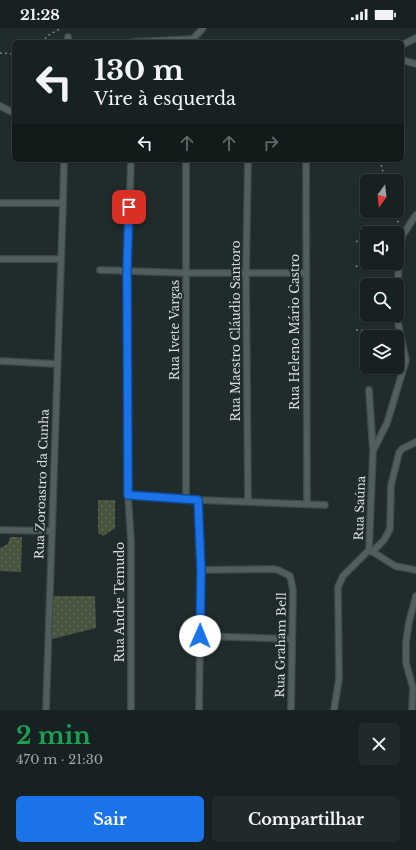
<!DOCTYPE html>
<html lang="pt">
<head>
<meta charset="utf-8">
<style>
	body { margin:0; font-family:"Libre Baskerville",serif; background:#21292a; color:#f1f3f6; height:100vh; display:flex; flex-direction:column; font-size:15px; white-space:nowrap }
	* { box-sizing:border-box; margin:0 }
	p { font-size:13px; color:#9fa3a5 }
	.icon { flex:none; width:22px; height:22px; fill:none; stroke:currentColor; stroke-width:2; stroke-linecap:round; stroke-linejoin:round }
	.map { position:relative; height:682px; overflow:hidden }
	.details { display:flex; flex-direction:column; background:#182121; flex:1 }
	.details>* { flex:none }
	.guide { position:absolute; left:12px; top:12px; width:392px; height:122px; border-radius:6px; box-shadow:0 1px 3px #0004,0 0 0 1px #363e3f; background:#182121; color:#f1f3f6; overflow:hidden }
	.needle { width:26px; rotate:195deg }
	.tools { position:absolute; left:360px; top:146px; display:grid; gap:8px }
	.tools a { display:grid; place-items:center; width:44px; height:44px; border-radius:6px; background:#182121; box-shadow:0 1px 3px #0004,0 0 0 1px #363e3f; font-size:20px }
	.pin { position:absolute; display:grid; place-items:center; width:34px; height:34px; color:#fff; margin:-17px; border-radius:8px; box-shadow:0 2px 6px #0006 }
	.me { position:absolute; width:44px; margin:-22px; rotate:1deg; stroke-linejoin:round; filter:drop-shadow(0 0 3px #0008) }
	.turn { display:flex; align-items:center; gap:14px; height:84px; padding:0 16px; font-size:18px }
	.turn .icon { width:52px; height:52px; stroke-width:2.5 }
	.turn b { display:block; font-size:28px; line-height:34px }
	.lanes { display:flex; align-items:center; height:38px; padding:0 16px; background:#0003; justify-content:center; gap:20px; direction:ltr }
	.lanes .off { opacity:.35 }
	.round { display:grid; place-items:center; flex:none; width:42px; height:42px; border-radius:6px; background:#21292a }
	.summary { display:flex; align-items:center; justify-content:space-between; height:68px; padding:0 16px }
	h1 { font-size:24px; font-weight:700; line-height:30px; color:#1e9e55 }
	.action { display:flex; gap:8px; margin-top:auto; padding:8px 16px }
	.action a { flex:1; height:46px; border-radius:6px; background:#1a73e8; color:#fff; font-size:16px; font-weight:700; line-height:46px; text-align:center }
	.action a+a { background:#21292a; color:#f1f3f6 }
	.status { display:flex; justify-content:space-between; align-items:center; height:28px; padding:0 20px; background:#182121; direction:ltr }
	.status svg { height:11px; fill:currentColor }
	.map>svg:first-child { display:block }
	.grass { fill:url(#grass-dots) }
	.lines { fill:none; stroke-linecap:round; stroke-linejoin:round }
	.street-casing { stroke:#3f4949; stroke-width:8 }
	.path { stroke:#778181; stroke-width:1.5; stroke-dasharray:2 3; stroke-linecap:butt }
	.street { stroke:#515e5e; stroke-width:5.5 }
	.route-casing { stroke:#114b97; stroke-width:10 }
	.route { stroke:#1a73e8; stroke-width:7 }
	.labels { text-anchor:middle; stroke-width:4; stroke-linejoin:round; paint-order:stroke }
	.street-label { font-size:12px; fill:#d7dede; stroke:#202c2c }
</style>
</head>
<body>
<div class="status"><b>21:28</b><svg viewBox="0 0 49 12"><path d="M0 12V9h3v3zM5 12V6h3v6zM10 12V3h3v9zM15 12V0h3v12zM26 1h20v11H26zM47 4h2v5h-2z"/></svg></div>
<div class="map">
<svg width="416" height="682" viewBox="0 0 416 682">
	<defs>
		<pattern id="grass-dots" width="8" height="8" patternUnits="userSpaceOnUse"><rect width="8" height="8" fill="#48553e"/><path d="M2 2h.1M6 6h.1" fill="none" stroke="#626d59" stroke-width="1.8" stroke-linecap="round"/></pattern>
	</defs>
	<rect width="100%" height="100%" fill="#202c2c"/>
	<!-- grass -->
	<path class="grass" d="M98,472H115V500L103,508L98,505Z
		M10,509H22L21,544L0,543V520L8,516Z
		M53,568H95L96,600L52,611Z"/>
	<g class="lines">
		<defs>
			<path id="street" d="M193,11L203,0
				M68,14V9
				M133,14L193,11
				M402,17L416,10
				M402,32L416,36
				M0,78L14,85
				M248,132L246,245L248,474
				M306,132L307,475
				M0,175H63L46,682
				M63,175L64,132
				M0,231H61
				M100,242L186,245H306
				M0,333L57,336
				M373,423L387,395L406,332L398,295L397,271L399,233L402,208L416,187
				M128,467L198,472L325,477
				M186,471V132
				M198,472L201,542L199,682
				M0,502L52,503
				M370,522L395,538L416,542
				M372,524L384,512L390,501L391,457L399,425L402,421L416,414
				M201,542L272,541L278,542L290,548L293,562L291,682
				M199,608L292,611
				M131,682V513L128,467L127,242L131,132
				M334,682L339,651L338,559L343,548L369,522L373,423L369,362
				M412,682L413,660L406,635V614L409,594L416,568"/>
		</defs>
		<!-- street casing -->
		<use href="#street" class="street-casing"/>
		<!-- path -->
		<path class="path" d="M41,14L49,7L61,0
			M0,25L14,26
			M380,132L385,153
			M395,183L400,200
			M356,213L367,219
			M356,239L367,227
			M356,302L394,305"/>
		<!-- street -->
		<use href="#street" class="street"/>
	</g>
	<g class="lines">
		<defs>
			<path id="route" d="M129,179L127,242L128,467L198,472L201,542L200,608"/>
		</defs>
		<!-- route casing -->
		<use href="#route" class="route-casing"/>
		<!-- route -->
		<use href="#route" class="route"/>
	</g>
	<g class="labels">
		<!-- street labels -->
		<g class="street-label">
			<text transform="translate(175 302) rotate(-90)" y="4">Rua Ivete Vargas</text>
			<text transform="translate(236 303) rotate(-90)" y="4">Rua Maestro Cláudio Santoro</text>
			<text transform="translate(295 304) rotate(-90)" y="4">Rua Heleno Mário Castro</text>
			<text transform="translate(42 456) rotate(-88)" y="4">Rua Zoroastro da Cunha</text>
			<text transform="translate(360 480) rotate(-88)" y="4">Rua Saúna</text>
			<text transform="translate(120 574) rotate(-90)" y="4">Rua Andre Temudo</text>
			<text transform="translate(281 617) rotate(-89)" y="4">Rua Graham Bell</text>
		</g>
	</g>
</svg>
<div class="tools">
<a><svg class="needle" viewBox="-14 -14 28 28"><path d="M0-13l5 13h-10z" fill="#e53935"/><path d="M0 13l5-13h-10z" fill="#9fa3a5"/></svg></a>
<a><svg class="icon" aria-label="sound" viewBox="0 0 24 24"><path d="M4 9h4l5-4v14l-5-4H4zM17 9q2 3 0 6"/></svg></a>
<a><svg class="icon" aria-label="search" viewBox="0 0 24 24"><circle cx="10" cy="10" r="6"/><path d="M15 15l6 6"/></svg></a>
<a><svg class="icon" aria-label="layers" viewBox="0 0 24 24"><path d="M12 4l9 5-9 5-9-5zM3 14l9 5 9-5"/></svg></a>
</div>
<div class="pin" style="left:129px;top:179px;background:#d93025"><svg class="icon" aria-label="arrive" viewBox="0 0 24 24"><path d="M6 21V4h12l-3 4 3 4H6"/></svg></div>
<svg class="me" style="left:200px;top:608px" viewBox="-20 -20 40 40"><circle r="19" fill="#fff"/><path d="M0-13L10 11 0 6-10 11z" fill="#1a73e8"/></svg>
<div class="guide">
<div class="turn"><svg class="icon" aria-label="left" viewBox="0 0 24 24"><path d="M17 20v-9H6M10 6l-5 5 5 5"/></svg><div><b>130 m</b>Vire à esquerda</div></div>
<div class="lanes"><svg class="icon" aria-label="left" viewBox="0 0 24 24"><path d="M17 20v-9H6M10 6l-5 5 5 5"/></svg><svg class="icon off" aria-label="ahead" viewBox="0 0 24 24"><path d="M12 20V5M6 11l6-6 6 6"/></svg><svg class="icon off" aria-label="ahead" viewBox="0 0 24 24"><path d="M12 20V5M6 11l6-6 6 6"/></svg><svg class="icon off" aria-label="right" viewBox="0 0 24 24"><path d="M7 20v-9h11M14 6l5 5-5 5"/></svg></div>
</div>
</div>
<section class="details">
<div class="summary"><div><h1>2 min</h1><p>470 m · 21:30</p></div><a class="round"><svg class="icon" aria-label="close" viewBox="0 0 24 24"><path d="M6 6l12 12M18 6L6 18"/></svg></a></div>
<div class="action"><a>Sair</a><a>Compartilhar</a></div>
</section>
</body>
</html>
